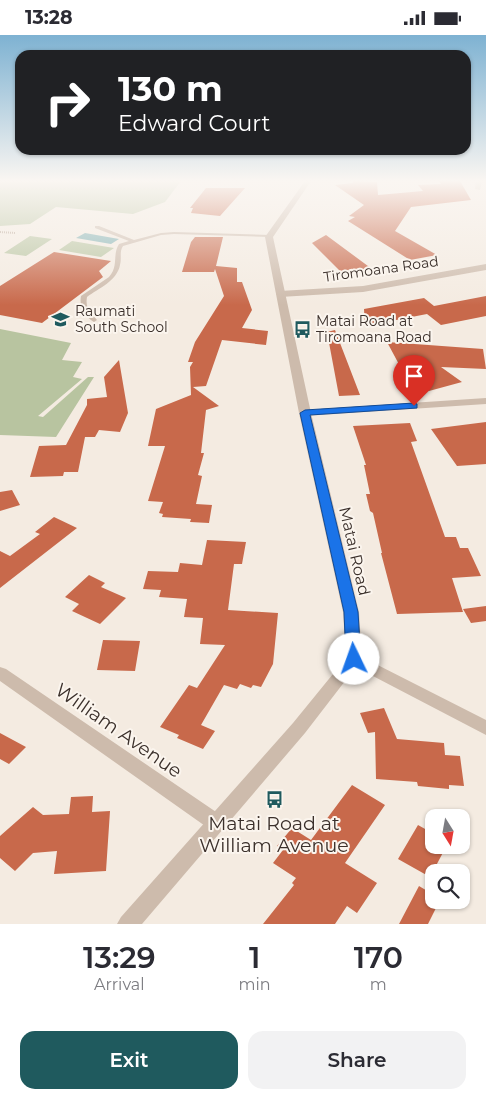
<!DOCTYPE html>
<html lang="en">
<head>
<meta charset="utf-8">
<style>
	body { margin:0; font-family:Montserrat,sans-serif; background:#f2f2f3; color:#2b2b33; height:100vh; display:flex; flex-direction:column; font-size:19px; white-space:nowrap }
	* { box-sizing:border-box; margin:0 }
	p { font-size:16px; color:#7c7c81 }
	.icon { flex:none; width:28px; height:28px; fill:none; stroke:currentColor; stroke-width:2; stroke-linecap:round; stroke-linejoin:round }
	.map { position:relative; height:889px; overflow:hidden }
	.panel { display:flex; flex-direction:column; background:#fff; flex:1 }
	.panel>* { flex:none }
	.banner { position:absolute; left:15px; top:15px; width:456px; height:105px; border-radius:15px; box-shadow:0 1px 4px #0004; background:#202124; color:#fff; overflow:hidden }
	.needle { width:32px; rotate:169deg }
	.tools { position:absolute; left:425px; top:774px; display:grid; gap:10px }
	.tools a { display:grid; place-items:center; width:45px; height:45px; border-radius:10px; background:#fff; box-shadow:0 1px 4px #0004; font-size:25px }
	.pin { position:absolute; display:grid; place-items:center; width:42px; height:42px; color:#fff; margin:-51px -21px; border-radius:50% 50% 50% 0; rotate:-45deg; box-shadow:0 0 5px #0007 }
	.pin .icon { rotate:45deg }
	.me { position:absolute; width:55px; margin:-28px; rotate:357deg; stroke-linejoin:round; filter:drop-shadow(0 0 4px #0008) }
	.turn { display:flex; align-items:center; gap:18px; height:105px; padding:0 20px; font-size:22px }
	.turn .icon { width:65px; height:65px; stroke-width:2.5 }
	.turn b { display:block; font-size:35px; line-height:42px }
	.eta { display:flex; justify-content:space-evenly; align-items:center; height:85px; text-align:center }
	.eta b { font-size:30px; font-weight:600; line-height:35px }
	.primary-button { display:flex; gap:10px; margin-top:auto; padding:10px 20px }
	.primary-button a { flex:1; height:58px; border-radius:15px; background:#1f5a5e; color:#fff; font-size:20px; font-weight:600; line-height:58px; text-align:center }
	.primary-button a+a { background:#f2f2f3; color:#2b2b33 }
	.status { display:flex; justify-content:space-between; align-items:center; height:35px; padding:0 25px; background:#fff; direction:ltr }
	.status svg { height:14px; fill:currentColor }
	.map>svg:first-child { display:block }
	.green { fill:#b8c4a0 }
	.water { fill:#7fb0b2 }
	.building { fill:#c8694b }
	.lines { fill:none; stroke-linecap:round; stroke-linejoin:round }
	.path { stroke:#b9a596; stroke-width:2; stroke-dasharray:1 1; stroke-linecap:butt }
	.service { fill:#cdbbac; fill-rule:evenodd }
	.minor { fill:#cdbbac; fill-rule:evenodd }
	.tertiary { fill:#cdbbac; fill-rule:evenodd }
	.route { fill:#1a73e8; stroke:#114b97 }
	.labels { text-anchor:middle; stroke-width:4; stroke-linejoin:round; paint-order:stroke }
	.far-street-label { font-size:14px; fill:#3b302b; stroke:#fbf5ee }
	.far-poi-label { font-size:14px; fill:#3b302b; stroke:#fbf5ee; text-anchor:start }
	.street-label { font-size:16px; fill:#3b302b; stroke:#fbf5ee }
	.near-street-label { font-size:19px; fill:#3b302b; stroke:#fbf5ee }
	.near-poi-label { font-size:19px; fill:#3b302b; stroke:#fbf5ee }
</style>
</head>
<body>
<div class="status"><b>13:28</b><svg viewBox="0 0 49 12"><path d="M0 12V9h3v3zM5 12V6h3v6zM10 12V3h3v9zM15 12V0h3v12zM26 1h20v11H26zM47 4h2v5h-2z"/></svg></div>
<div class="map">
<svg width="486" height="889" viewBox="0 0 486 889">
	<rect width="100%" height="100%" fill="#f4ebe1"/>
	<!-- green -->
	<path class="green" d="M0,146H181L165,167L133,179L56,172L30,189L0,191Z
		M30,201L52,204L26,221L4,218Z
		M72,206L114,213L101,222L59,215Z
		M0,294L71,308L62,325L82,327L73,342L82,344L38,381L43,382L88,342H94L56,402L0,400Z"/>
	<!-- water -->
	<path class="water" d="M85,198L119,204L111,209L76,203Z"/>
	<!-- building -->
	<path class="building" d="M353,146L377,147L378,160L423,156L418,150L441,149L439,146H460L471,165L411,172L395,196L437,220L410,225L348,186L355,182L349,181L364,170L335,150L353,148Z
		M206,153H245L220,181L191,178L193,173H190Z
		M326,200L372,234L340,236L312,208Z
		M195,202H223L216,231L237,233V247H242L252,275L242,293L268,296L266,310L222,305L206,351L193,352L219,371L206,375L201,418H204L198,440L202,441L196,469L212,470L209,488L190,487L191,484L162,482L163,479L159,478L163,467L148,466L165,411H148L156,374L191,360L190,332L193,327H188L195,307L224,261L215,234L214,237H182L191,207Z
		M54,217L111,226L99,236L103,242L42,288L0,280V251Z
		M486,261V281L441,290L427,279L365,291L364,274L424,263L434,271Z
		M335,295L360,360L339,361L327,297Z
		M387,307L483,314L486,334L441,332L462,347L429,356L418,348H409Z
		M119,325L128,378L120,397L99,395L95,402H85L78,437H64L63,441L30,442L39,411L66,410L87,370V364L107,362L104,342Z
		M486,387V429L457,431L431,394Z
		M410,388L417,406L411,407L445,502H456L460,513H468L481,541L452,543L463,577L397,579L381,518H382L373,478L370,476L366,459H370L364,430H366L353,391Z
		M12,455L20,470L0,476V457Z
		M54,482L77,493L0,553V516L10,521L40,499L35,497Z
		M207,505L246,507L242,529H234L228,575L278,578L273,629L261,652L253,650L251,653L240,649L237,654L224,650L201,690L215,696L203,714L177,703L179,700L160,692L189,650L197,653L225,610L200,609L203,583L184,582L187,564L159,562L161,555L143,554L148,536L178,537L180,528L202,530Z
		M89,540L105,548L101,552L126,563L100,589L72,576L79,569L65,562Z
		M486,571V586L471,588L463,574Z
		M103,605L140,606L135,636L97,635Z
		M384,673L397,704L444,708L445,720L460,721L464,751L449,750V754L418,751L417,747L376,744L375,697L368,698L360,678Z
		M0,698L26,712L9,729L0,724Z
		M352,750L385,770L345,828L377,848L357,878L347,871L335,889H263L294,850L292,848L296,843L273,828L283,815L277,811L292,793L311,805Z
		M93,761L92,777L110,776L106,836L54,839L57,816L33,818L15,836L0,823V801L33,772L43,780L69,779L71,762Z
		M418,790L434,799V810H447L430,842L398,824Z
		M419,851L434,860V865H440L428,889H399Z"/>
	<g class="lines">
		<!-- path -->
		<path class="path" d="M0,197L15,198"/>
		<!-- service -->
		<path class="service" d="M95,191H99L134,205L161,198L174,197L270,200L272,201L270,202L174,199L161,200L123,211C119,217 122,223 120,230C117,246 99,253 87,262C85,273 90,277 97,285L94,287C84,281 79,272 81,261L109,242C119,231 112,220 119,209L129,206L95,193Z"/>
		<!-- minor -->
		<path class="minor" d="M476,146H482L480,155L475,154Z
			M486,229V235L363,257L280,262L276,259L280,256L363,251Z
			M486,363V369L305,381L299,378L305,375Z
			M354,618L486,685V700L348,628L346,624L348,620Z
			M0,632L6,634L222,781L225,787L222,793L215,796L208,793L0,646Z"/>
		<!-- tertiary -->
		<path class="tertiary" d="M305,146H311L273,202L311,378L359,577L362,624L305,698L142,889H117L121,882L293,688L346,623L343,577L299,378L265,202Z"/>
	</g>
	<!-- sky -->
	<linearGradient id="sky" x2="0" y2="1"><stop stop-color="#7eb2d2"/><stop offset="0.54" stop-color="#faf6f2"/><stop offset="1" stop-color="#faf6f2" stop-opacity="0"/></linearGradient>
	<rect width="486" height="270" fill="url(#sky)"/>
	<!-- route -->
	<path class="route" d="M414,368L417,369V373L310,380L358,577L361,624L359,627L354,629L348,627L346,624L344,577L300,378L305,375Z"/>
	<!-- icons -->
	<defs>
		<symbol id="school-bare" viewBox="-9 -9 18 18"><path d="M0-5L7-2L0 1L-7-2ZM-4 1L0 2.5L4 1V4Q0 6-4 4Z" fill="#1f5a5e" stroke="#fbf5ee" stroke-width="2.5" paint-order="stroke"/></symbol>
		<symbol id="bus-bare" viewBox="-9 -9 18 18"><path d="M-5-6H5V4H4V6H2V4H-2V6H-4V4H-5ZM-3.5-4V0h7V-4ZM-3.5 1.2v1.5H-2V1.2ZM2 1.2v1.5H3.5V1.2Z" fill="#1f5a5e" stroke="#fbf5ee" stroke-width="2.5" paint-order="stroke"/></symbol>
	</defs>
	<g fill-rule="evenodd">
		<use href="#school-bare" x="48" y="272" width="25" height="25"/>
		<use href="#bus-bare" x="290" y="282" width="25" height="25"/>
		<use href="#bus-bare" x="262" y="752" width="25" height="25"/>
	</g>
	<g class="labels">
		<!-- far-street labels -->
		<g class="far-street-label">
			<text transform="translate(381 234) rotate(-8)" y="5">Tiromoana Road</text>
		</g>
		<!-- far-poi labels -->
		<g class="far-poi-label">
			<text x="75" y="281">Raumati<tspan x="75" dy="16">South School</tspan></text>
			<text x="316" y="291">Matai Road at<tspan x="316" dy="16">Tiromoana Road</tspan></text>
		</g>
		<!-- street labels -->
		<g class="street-label">
			<text transform="translate(355 516) rotate(77)" y="6">Matai Road</text>
		</g>
		<!-- near-street labels -->
		<g class="near-street-label">
			<text transform="translate(119 695) rotate(35)" y="7">William Avenue</text>
		</g>
		<!-- near-poi labels -->
		<g class="near-poi-label">
			<text x="274" y="795">Matai Road at<tspan x="274" dy="22">William Avenue</tspan></text>
		</g>
	</g>
</svg>
<div class="tools">
<a><svg class="needle" viewBox="-14 -14 28 28"><path d="M0-13l5 13h-10z" fill="#e53935"/><path d="M0 13l5-13h-10z" fill="#7c7c81"/></svg></a>
<a><svg class="icon" aria-label="search" viewBox="0 0 24 24"><circle cx="10" cy="10" r="6"/><path d="M15 15l6 6"/></svg></a>
</div>
<div class="pin" style="left:414px;top:371px;background:#d93025"><svg class="icon" aria-label="arrive" viewBox="0 0 24 24"><path d="M6 21V4h12l-3 4 3 4H6"/></svg></div>
<svg class="me" style="left:354px;top:624px" viewBox="-20 -20 40 40"><circle r="19" fill="#fff"/><path d="M0-13L10 11 0 6-10 11z" fill="#1a73e8"/></svg>
<div class="banner">
<div class="turn"><svg class="icon" aria-label="right" viewBox="0 0 24 24"><path d="M7 20v-9h11M14 6l5 5-5 5"/></svg><div><b>130 m</b>Edward Court</div></div>
</div>
</div>
<section class="panel">
<div class="eta">
<div><b>13:29</b><p>Arrival</p></div>
<div><b>1</b><p>min</p></div>
<div><b>170</b><p>m</p></div>
</div>
<div class="primary-button"><a>Exit</a><a>Share</a></div>
</section>
</body>
</html>
